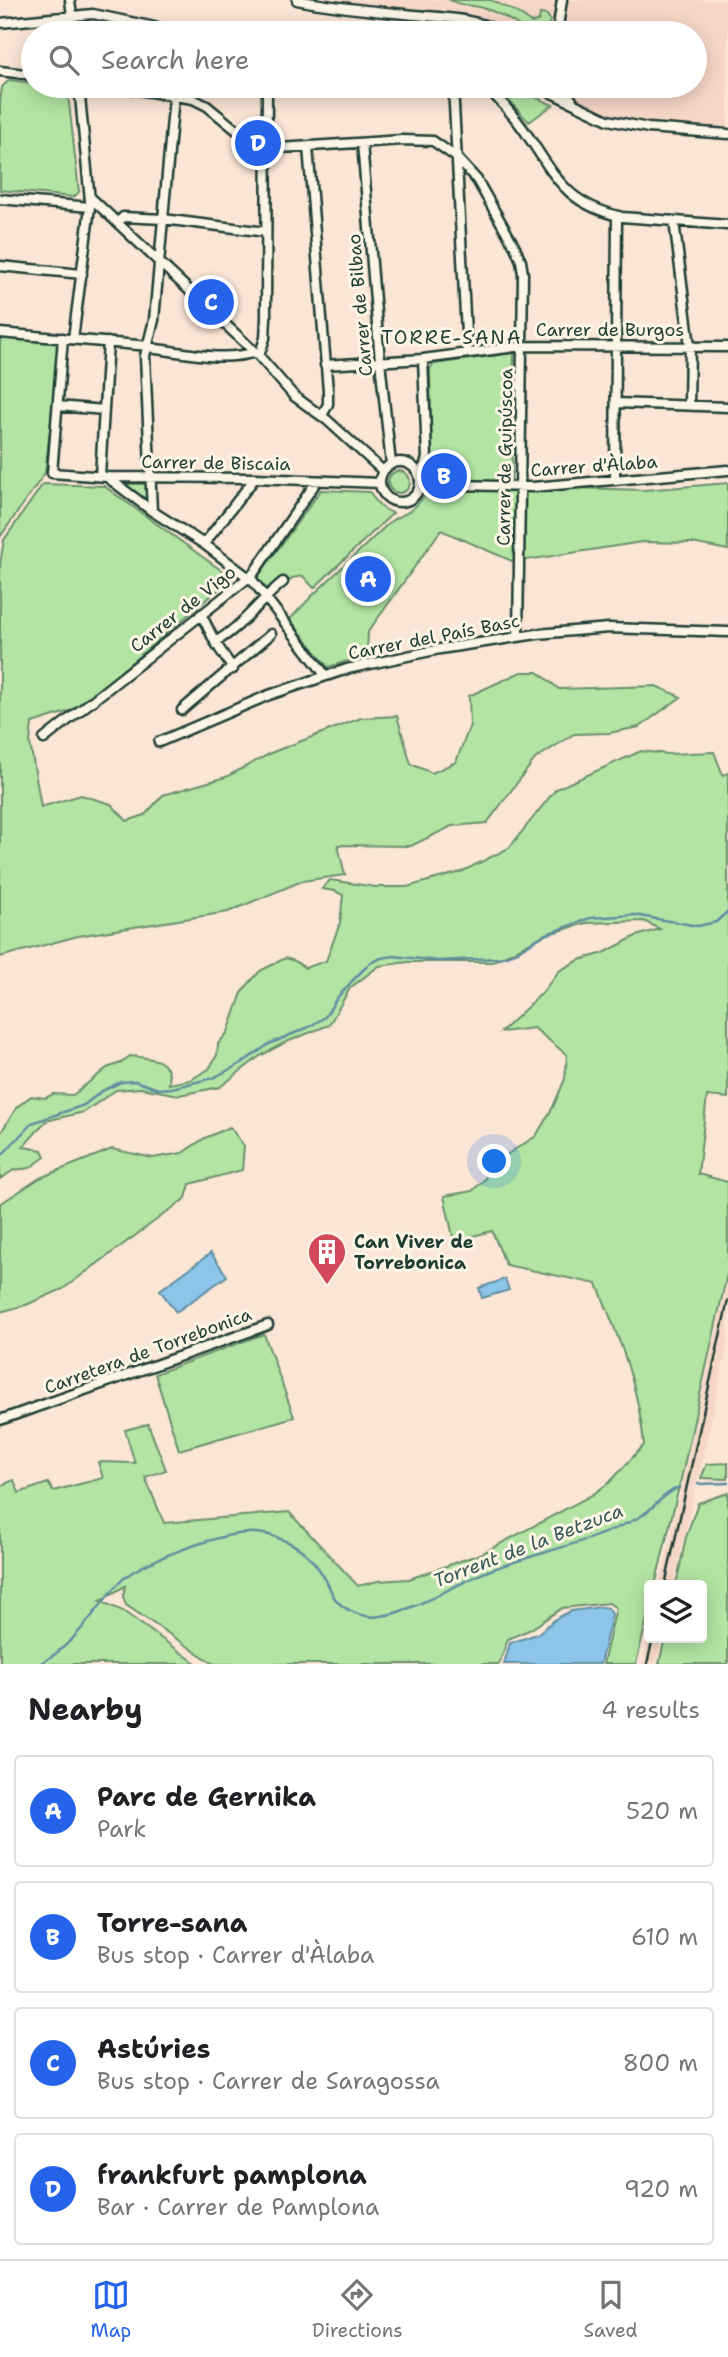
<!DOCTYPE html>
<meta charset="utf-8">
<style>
:root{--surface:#fff;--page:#f2f2f2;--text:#202124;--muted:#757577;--line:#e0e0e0;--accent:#2563eb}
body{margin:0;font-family:"Shantell Sans",sans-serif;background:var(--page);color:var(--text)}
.controls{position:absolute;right:21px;bottom:21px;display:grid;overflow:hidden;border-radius:7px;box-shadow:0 4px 18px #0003}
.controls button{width:63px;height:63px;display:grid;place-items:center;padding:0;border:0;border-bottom:2px solid var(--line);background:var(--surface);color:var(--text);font:35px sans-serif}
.you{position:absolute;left:495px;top:1162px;width:24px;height:24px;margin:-18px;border:5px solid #fff;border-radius:50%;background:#1a73e8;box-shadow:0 0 0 10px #1a73e833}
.badge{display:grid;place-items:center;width:46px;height:46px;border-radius:50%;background:var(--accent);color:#fff;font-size:23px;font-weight:700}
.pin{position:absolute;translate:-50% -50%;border:4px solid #fff;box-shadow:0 2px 7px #0006}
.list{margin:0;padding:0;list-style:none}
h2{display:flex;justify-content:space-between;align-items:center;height:91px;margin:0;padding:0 28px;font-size:30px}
h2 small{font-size:23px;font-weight:400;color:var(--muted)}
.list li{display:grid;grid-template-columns:46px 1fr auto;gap:21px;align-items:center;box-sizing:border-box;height:112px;margin:0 14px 14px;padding:0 14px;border:2px solid var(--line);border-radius:7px}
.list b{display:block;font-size:26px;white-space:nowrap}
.list p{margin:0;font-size:23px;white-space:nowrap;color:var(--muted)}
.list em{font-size:23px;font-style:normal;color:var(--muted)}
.icon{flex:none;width:38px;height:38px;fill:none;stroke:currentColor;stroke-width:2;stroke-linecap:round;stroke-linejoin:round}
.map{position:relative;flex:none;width:728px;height:1664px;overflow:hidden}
.search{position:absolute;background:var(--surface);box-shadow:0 4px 18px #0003;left:21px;right:21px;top:21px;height:77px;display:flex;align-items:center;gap:18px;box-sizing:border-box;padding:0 24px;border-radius:38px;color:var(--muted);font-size:26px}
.sheet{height:595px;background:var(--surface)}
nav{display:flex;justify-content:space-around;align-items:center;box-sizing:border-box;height:98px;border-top:2px solid var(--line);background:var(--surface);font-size:19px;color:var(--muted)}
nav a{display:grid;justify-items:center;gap:4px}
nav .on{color:var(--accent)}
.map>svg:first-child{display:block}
</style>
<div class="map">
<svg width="728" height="1664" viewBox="0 0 728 1664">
<rect width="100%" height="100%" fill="#fbe5d5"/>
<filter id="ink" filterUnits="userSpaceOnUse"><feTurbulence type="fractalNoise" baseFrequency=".0143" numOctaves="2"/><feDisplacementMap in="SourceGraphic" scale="14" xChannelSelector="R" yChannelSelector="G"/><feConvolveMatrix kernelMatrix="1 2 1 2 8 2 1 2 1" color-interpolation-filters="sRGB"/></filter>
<g filter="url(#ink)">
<path fill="#f6d7c7" d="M297,0H728V134L628,127L582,105L561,91L558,86H695V33H503L479,21Z
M728,1279V1342L703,1457L673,1585H660Z
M649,1635V1638H661L655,1664H643Z"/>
<path fill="#b3e4a3" stroke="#69906c" stroke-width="2" d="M450,0H491L516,12L532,23L539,20L540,14L547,15L550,20L547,33L543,32L528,33C515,22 500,13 483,8C472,5 459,6 450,0Z
M9,80L33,83V86H56L68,94L79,192L74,197L0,190V102L2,87Z
M495,86L513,87L553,105L529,122Z
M0,337L60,341L45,473L0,537Z
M514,353L512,473L510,486L644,490L728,483V550L692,543L642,542L514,562L441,530L368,632L367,655L328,667L290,619L312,596L391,521C398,516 405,515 411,510C420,503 427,493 434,484H439L432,475L430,369L434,364Z
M388 482a11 11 0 1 1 22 0a11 11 0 1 1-22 0Z
M43,484L104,486L232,578L76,709L32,723L30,743L41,807L81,795L111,804L127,821L145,815L163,795L226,777L273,752L361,718L397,716L411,764L432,773L456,762L470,725L469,696L521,672H538L559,689L656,686L681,697L639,727L609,733L574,734L535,759L487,823L452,826L411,846L338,845L345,875L302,881L228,912L78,936L0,957V564L4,540Z
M128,484H146L148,501L126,488Z
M321,490L370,492C376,503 381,509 393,513L314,588L303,576L292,578L285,584L279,578L267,590L263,589L257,578Z
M641,751L668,754L714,752L723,775L728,773V1098L707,1096L698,1174L728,1182V1270L681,1479L655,1585H649V1610L636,1664H603L616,1608L609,1603L562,1608L531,1629L508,1639L499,1664H214L126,1605L123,1597L125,1586L100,1601L123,1611L197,1664H0V1486L14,1480L19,1493L48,1483L53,1491L103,1478L98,1462L135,1463L125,1430L148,1424L166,1470L145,1477L164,1523L289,1512L358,1586L378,1581L409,1579L483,1553L592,1495L610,1482L644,1445C639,1386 619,1338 597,1284L506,1265L492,1231L454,1241L444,1196L472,1191L483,1181L495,1162L536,1136L553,1107L565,1079L567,1055L534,1028L501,1032L542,993L559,971L579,960L604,953L636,936L660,929L644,921L586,923L542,936L493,962H408L379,966L350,988L329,1025L284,1043L260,1056L220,1087L179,1095L141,1088L116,1090L84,1112L46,1121L23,1147L42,1150L45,1157L30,1168L14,1170L0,1179V1134L17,1107L31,1096L45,1098L53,1094L73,1095L107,1068L121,1063L130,1056C150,1058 173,1058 169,1084L190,1080L209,1069L217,1055L218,1044L228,1032L243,990L260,971L285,958L295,961L305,968L326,961L340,923L343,895L335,891L322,889L330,880L376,887H407L461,872L509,848L556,789Z
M230,1127L244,1146L242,1170L190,1184L186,1198L63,1289L26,1305L0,1312V1204L40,1178L112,1149L153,1158L182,1153L205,1138Z
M264,1334L294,1417L179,1450L155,1374Z
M728,1463V1479L701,1478L707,1464Z
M728,1493V1664H659L665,1638H702V1585H676L686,1537L698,1503Z"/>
<path fill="#8cc4ea" stroke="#608ea1" stroke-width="2" d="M211,1253L227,1276L176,1312L160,1290Z
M505,1279L509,1290L482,1298L479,1288Z
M601,1607L608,1608L612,1614L600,1664H504L510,1643L537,1634L557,1618L571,1611Z"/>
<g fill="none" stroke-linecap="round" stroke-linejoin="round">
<path stroke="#608ea1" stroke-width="2.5" d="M0,1157L32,1123L84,1105L102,1091L121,1082L135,1081L158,1089L172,1088L213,1078L242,1063L269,1044L309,1027L325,1017L337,998L353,980L370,963L381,958L394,956L438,961L499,958L513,954L544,935L590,918L634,915L698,926L716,922L728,911
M698,1484L728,1483
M39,1664C76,1645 93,1611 120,1582C138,1562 220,1534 247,1533C260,1532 272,1535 283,1540C300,1546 313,1559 322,1574C327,1581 330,1590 334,1597C343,1611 366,1619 381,1616C413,1612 457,1583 488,1571C538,1552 590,1543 638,1518C654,1509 663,1493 680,1487"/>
<defs>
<path id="street" d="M70,0L74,33
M297,0C336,8 375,11 415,15C446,18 475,18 503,33
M0,23L93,14L183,33
M557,33L562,0
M0,71L33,75
M79,86L90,201
M114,86L193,99L207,106L256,146L265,149L402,140L433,141L456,157L477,180L515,247L521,261L523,274L518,637
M453,86L467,353
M485,86C501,101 518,120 530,139C558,181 568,204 622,217L728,225
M563,86L573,102
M539,87L608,120L648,128L728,134
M362,143L380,361L391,464
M308,147L328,391V404L322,416
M90,197L259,356L294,396L327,420L383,471
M0,199L90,207L73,339
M674,221L690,346L689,405
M117,223L123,217L163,219L266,232
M0,266L82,274
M0,333L149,346L156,349C188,353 224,362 255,352
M63,338L52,473L107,477L255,478L380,483
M259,356L265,338L266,318L267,86
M325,365L423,359L523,346L728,347
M616,403L728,407
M58,406L104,410
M380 482a20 20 0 1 1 40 0a20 20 0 1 1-40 0Z
M418,473L424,467L427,458L423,359
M100,476L108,342
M107,477L152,511L204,544L253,581L326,676
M615,480L617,216
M420,484L533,487L728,470
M152,511L145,356L154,320L174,96
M204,544L255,478
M201,614L215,642L233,669
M215,642C242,627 259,601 283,582
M182,710L271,634
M44,739L253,574L317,481
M159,742L269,695L347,669L440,649L537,634L609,628L728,632
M0,1420L268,1325"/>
</defs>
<use href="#street" stroke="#1f3d34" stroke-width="13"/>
<use href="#street" stroke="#fcf5e5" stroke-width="8"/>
<path stroke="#1f3d34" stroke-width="2.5" d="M665,1585L728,1300
M647,1664L653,1638"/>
</g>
</g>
<defs>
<symbol id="building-pin" viewBox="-11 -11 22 30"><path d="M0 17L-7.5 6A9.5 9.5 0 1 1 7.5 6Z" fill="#d1495b" stroke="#fcf5e5"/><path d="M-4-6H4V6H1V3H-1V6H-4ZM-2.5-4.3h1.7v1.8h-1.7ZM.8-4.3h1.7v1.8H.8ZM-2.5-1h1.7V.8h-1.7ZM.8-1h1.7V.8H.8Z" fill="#fff"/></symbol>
</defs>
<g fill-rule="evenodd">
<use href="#building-pin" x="305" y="1230" width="44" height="60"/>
</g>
<g text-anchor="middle" stroke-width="6" stroke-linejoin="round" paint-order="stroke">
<g font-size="18" fill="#1f3d34" stroke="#fcf5e5">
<text transform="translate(360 305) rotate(-95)" y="6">Carrer de Bilbao</text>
<text x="610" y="336">Carrer de Burgos</text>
<text transform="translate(505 457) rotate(-89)" y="6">Carrer de Guipúscoa</text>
<text transform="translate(216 463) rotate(1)" y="6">Carrer de Biscaia</text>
<text transform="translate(594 466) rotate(-4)" y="6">Carrer d'Àlaba</text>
<text transform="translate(183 609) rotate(-38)" y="6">Carrer de Vigo</text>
<text transform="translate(434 637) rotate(-11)" y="6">Carrer del País Basc</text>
<text transform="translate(148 1351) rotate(-20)" y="6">Carretera de Torrebonica</text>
</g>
<g font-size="18" font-weight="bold" fill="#1f3d34" stroke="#fcf5e5" text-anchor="start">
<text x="354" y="1248">Can Viver de<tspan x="354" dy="21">Torrebonica</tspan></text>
</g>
<g font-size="19" letter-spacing="2" fill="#1f3d34" stroke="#fcf5e5">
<text x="452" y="344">TORRE-SANA</text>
</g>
<g font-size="19" font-style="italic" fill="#355858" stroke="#fcf5e5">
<text transform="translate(528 1545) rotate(-21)" y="7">Torrent de la Betzuca</text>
</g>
</g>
</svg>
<div class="controls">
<button><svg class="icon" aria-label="layers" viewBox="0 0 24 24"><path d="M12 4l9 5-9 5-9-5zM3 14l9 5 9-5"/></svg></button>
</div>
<div class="you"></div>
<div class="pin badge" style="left:368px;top:579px">A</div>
<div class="pin badge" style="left:444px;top:476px">B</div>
<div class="pin badge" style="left:211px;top:302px">C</div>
<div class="pin badge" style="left:258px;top:143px">D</div>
<div class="search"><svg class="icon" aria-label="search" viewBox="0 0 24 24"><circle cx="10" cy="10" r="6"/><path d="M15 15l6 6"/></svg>Search here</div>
</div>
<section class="sheet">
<h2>Nearby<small>4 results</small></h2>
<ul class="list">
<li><span class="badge">A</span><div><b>Parc de Gernika</b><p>Park</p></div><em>520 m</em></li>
<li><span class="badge">B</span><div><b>Torre-sana</b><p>Bus stop · Carrer d'Àlaba</p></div><em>610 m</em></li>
<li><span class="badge">C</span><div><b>Astúries</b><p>Bus stop · Carrer de Saragossa</p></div><em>800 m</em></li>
<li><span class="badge">D</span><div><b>frankfurt pamplona</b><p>Bar · Carrer de Pamplona</p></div><em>920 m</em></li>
</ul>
</section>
<nav>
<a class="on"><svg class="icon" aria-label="map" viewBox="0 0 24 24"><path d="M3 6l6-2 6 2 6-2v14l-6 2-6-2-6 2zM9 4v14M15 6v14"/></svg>Map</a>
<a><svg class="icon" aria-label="directions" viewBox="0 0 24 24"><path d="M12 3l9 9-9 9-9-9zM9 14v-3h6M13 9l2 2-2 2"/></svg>Directions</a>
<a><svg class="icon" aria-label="saved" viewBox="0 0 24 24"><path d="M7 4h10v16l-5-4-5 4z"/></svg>Saved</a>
</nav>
